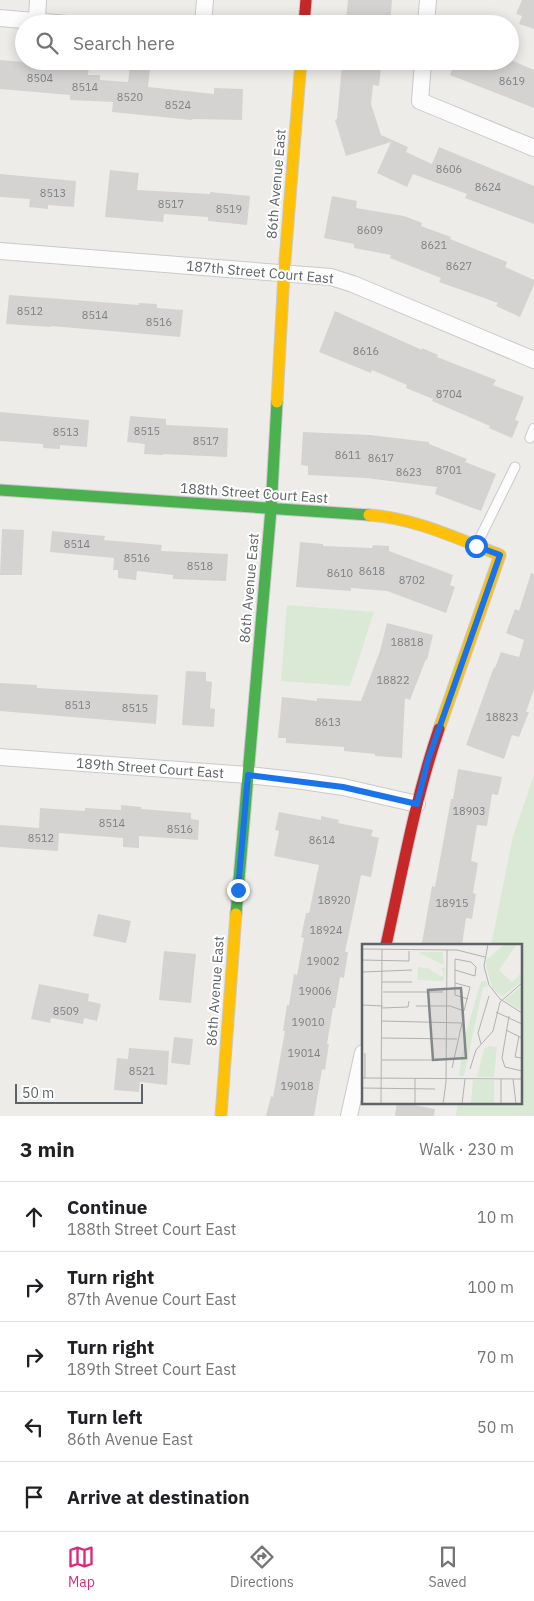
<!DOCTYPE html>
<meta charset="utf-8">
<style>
:root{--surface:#fff;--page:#f6f6f6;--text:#202124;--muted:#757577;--line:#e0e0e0;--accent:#db2777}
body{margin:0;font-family:"IBM Plex Sans",sans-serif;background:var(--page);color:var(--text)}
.scale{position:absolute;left:15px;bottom:12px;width:128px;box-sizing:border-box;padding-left:5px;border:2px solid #5e6367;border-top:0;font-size:14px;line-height:18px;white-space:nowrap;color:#5e6367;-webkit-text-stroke:4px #fff;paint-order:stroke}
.stop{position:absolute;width:15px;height:15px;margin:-11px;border:4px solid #1a73e8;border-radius:50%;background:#fff}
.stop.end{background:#1a73e8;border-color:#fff;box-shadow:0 1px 5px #0008}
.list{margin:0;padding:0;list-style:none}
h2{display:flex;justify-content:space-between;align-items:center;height:65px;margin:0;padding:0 20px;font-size:21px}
h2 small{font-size:16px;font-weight:400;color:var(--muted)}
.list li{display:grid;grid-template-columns:32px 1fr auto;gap:15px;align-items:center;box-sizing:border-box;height:70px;padding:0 20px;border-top:1px solid var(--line)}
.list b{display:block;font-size:19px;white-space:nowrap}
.list p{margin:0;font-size:16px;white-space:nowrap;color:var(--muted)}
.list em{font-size:16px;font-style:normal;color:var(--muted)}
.icon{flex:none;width:28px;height:28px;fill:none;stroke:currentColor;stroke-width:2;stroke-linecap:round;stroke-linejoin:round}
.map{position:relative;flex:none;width:534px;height:1116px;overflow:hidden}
.search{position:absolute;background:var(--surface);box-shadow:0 2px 12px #0003;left:15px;right:15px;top:15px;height:55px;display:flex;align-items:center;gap:12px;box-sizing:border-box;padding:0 18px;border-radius:28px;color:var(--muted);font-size:19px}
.sheet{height:415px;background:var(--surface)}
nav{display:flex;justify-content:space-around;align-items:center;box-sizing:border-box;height:70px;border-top:1px solid var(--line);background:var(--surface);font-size:14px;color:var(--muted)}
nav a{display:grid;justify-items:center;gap:2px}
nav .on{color:var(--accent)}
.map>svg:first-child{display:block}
</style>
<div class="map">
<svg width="534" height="1116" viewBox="0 0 534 1116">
<rect width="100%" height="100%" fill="#eeece9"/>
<path fill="#d9e9d5" d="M287,605L374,612L350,686L281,681Z
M534,775V1116H456L458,1102H520V945H491L513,836Z"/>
<path fill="#d5d3d2" d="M348,0H392L390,23L346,19Z
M522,0H534V29L519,24L522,16L516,14Z
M0,60L71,66L72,63L89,64L88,75H100V80L128,82L130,67L150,69L148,87L214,94V88L243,89L242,120L192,119V120L112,112L113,102L70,100V95L0,89Z
M455,61H513L534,70V108L450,75Z
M342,65L381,68L379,86L373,85L371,104L381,135L408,147L406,152L432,164L439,147L534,186V224L465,198L467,194L413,174L407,187L377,173L391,142L346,156L335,120L337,119Z
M110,170L139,173L137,190L210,194V192L250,196L247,225L208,221V217L164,214L163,222L105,217Z
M0,174L76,181L74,207L48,205V209L29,207L30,199L0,197Z
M332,196L357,201L356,208L404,216L422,223L421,226L451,237L450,239L507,262L505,267L534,280V285L520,317L496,306L498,303L439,282L441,278L390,258L391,255L354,248V244L324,238Z
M9,295L139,305V303L157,304V308L183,310L180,337L51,326V327L6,324Z
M335,311L422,350V348L438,355L437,357L496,380L493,385L524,397L515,420L519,421L512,438L489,428L490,426L432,401L433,399L406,388L407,385L372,370L371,373L319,352Z
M0,412L89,420L87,447L60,445V449L43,448V444L0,441Z
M130,416L166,419V425L228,428L227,457L163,454V455L144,454L145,444L127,442Z
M303,432L370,435L429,442V444L467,459L465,462L496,474L481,511L435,494L437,487L366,478L308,475V466L301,465Z
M2,529L24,530L22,575H0Z
M52,531L105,536L104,540L162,545L161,551L228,554L226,581L173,579V575L137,571L136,580L118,578V570H113L114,558L50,552Z
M300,542L323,544V546L372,548L373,545L389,546V551L453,575L450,585L455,587L446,613L387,591L351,588V591L296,587Z
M531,573L534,574V689L526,712H529L519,737L512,735L504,759L466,745L494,667L495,668L501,652L519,657L524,640L506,633L515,609L519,611Z
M387,623L433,635L427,660L426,659L410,700L405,698L402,758L375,756V754L344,751V747L286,743V738H278L282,697L317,701V698L361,701L380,651Z
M186,671L206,672V681L212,682L210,708L215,709L214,727L182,725Z
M0,683L37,685V688L158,695L156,724L0,711Z
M458,769L502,777L498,795L492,794L487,826L477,825L471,861L478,863L473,893L476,894L472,919L466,918L462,945H436L422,943L432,886L435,887L451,799H453Z
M121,805L141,807V809L191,813V819L199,820L198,840L139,836V848L123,847V838L59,833L58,851L0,847V825L39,828L40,808L85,811V808L121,810Z
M279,812L321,820V816L339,820L338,823L373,830L371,836L379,838L371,877L361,875L345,952H348L344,978L340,977L335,1008H333L327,1044H329L325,1070L322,1069L314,1116H266L271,1096L273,1097L285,1031H283L287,1005H289L294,974L297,975L304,938L301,937L306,913H309L319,865L274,856L279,831L275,830Z
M98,914L131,921L126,943L93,936Z
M164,951L196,954L191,1003L159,1000Z
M39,984L89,994L88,1001L101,1004L97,1021L84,1018L83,1024L51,1018L50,1023L31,1019Z
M174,1037L193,1039L190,1065L171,1063Z
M129,1048L169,1051L167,1085L140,1082L139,1092L114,1090L117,1058L128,1059Z
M397,1102L435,1109L434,1116H395Z"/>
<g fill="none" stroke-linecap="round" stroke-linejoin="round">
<defs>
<path id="lane" d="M530,438L534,428
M476,546L515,467"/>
<path id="street" d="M0,18L67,24
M37,21L38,0
M203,24L205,0
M426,24L428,0
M423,61L420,101L534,148
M0,251L331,277L353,284L534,360
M0,757L248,775L303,781L343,787L417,804
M349,1116L363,1053"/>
<path id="fast" d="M0,490L369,515
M236,914L271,509L277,402"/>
<path id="slow" d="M277,402L284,273L301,61
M369,515C415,518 458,539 500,555L439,729
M221,1116L236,914"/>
<path id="jam" d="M304,24L306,0
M386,945C402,873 415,799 439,729"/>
</defs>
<use href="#lane" stroke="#cacaca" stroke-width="11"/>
<use href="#street" stroke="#cacaca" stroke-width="18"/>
<use href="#fast" stroke="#c8c9c8" stroke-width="13"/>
<use href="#slow" stroke="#c8c9c8" stroke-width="13"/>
<use href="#jam" stroke="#c8c9c8" stroke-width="13"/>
<use href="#lane" stroke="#fcfcfc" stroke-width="9"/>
<use href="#street" stroke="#fcfcfc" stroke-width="16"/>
<use href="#fast" stroke="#4caf50" stroke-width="11"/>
<use href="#slow" stroke="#ffc107" stroke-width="11"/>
<use href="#jam" stroke="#c62828" stroke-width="11"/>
</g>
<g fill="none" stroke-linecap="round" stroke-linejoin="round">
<path stroke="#1a73e8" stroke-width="6" d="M238,890L248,775L343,787L417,804L428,760L500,555L476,546"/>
</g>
<g text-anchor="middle" stroke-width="4" stroke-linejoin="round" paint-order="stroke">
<g font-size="11" fill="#7d8083">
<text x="40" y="82">8504</text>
<text x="512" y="85">8619</text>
<text x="85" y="91">8514</text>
<text x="130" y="101">8520</text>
<text x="178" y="109">8524</text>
<text x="449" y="173">8606</text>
<text x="488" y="191">8624</text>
<text x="53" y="197">8513</text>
<text x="171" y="208">8517</text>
<text x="229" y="213">8519</text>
<text x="370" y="234">8609</text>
<text x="434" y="249">8621</text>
<text x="459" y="270">8627</text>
<text x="30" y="315">8512</text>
<text x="95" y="319">8514</text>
<text x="159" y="326">8516</text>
<text x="366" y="355">8616</text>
<text x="449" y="398">8704</text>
<text x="147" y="435">8515</text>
<text x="66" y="436">8513</text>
<text x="206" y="445">8517</text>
<text x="348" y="459">8611</text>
<text x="381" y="462">8617</text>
<text x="449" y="474">8701</text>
<text x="409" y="476">8623</text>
<text x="77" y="548">8514</text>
<text x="137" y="562">8516</text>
<text x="200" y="570">8518</text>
<text x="372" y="575">8618</text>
<text x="340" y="577">8610</text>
<text x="412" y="584">8702</text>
<text x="407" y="646">18818</text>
<text x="393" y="684">18822</text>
<text x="78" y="709">8513</text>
<text x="135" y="712">8515</text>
<text x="502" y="721">18823</text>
<text x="328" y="726">8613</text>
<text x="469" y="815">18903</text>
<text x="112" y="827">8514</text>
<text x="180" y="833">8516</text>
<text x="41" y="842">8512</text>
<text x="322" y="844">8614</text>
<text x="334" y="904">18920</text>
<text x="452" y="907">18915</text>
<text x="326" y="934">18924</text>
<text x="323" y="965">19002</text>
<text x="315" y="995">19006</text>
<text x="66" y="1015">8509</text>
<text x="308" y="1026">19010</text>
<text x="304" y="1057">19014</text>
<text x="142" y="1075">8521</text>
<text x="297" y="1090">19018</text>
</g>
<g font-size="14" fill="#5e6367" stroke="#fff">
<text transform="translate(276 184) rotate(-85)" y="5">86th Avenue East</text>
<text transform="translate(260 272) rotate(5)" y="5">187th Street Court East</text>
<text transform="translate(254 493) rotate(4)" y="5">188th Street Court East</text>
<text transform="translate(249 588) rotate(-85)" y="5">86th Avenue East</text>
<text transform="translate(150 768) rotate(4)" y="5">189th Street Court East</text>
<text transform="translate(215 991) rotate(-86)" y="5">86th Avenue East</text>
</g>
</g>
<g transform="translate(362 944)">
<rect width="160" height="160" fill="#eeece9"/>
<path d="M143,0H155L137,26L150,38L158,30L160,37L140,53L130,44L124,21V16ZM81,8L82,21L57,9L58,8ZM82,23L83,24L82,37L56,36V23L65,24L80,33L82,30L79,24ZM119,37H124L126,42L121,43L102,132H97L102,96ZM160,42V67L142,56ZM127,102L135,103L132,133H115L122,105ZM111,136H132V160H109Z" fill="#d9e9d5"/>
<path fill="none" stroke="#b0b1b1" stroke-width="1" d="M126,0L122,22L127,41L138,55L160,69M0,5L95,6L123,13M0,16L47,17V7M93,26L113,32L114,23L109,18L93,15V51L106,55M0,28L50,26M20,38H50M21,48H81M0,61L21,62M54,62H88L102,67L108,43L93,39M20,64L46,63L47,57M134,68L160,80M20,77L100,79L90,124M144,86L160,94M157,92L153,113L160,114M20,94L95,95M119,100L116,89L127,52M20,116H76M143,123L140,114L147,72M143,123L160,127M108,125L114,106L131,87L138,58L160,39M0,134L160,135M3,134V109M151,135L154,160M0,144L73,145M19,160L20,5M53,160V135M81,160L84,138L85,6M100,160L103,135M139,160V135"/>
<path fill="#848789" fill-opacity="0.15" stroke="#848789" stroke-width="2.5" d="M99,44L104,114L71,116L66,46Z"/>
<rect width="160" height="160" fill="none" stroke="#5e6367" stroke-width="2.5"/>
</g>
</svg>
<div class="scale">50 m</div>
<div class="stop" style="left:476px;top:546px"></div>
<div class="stop end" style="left:238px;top:890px"></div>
<div class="search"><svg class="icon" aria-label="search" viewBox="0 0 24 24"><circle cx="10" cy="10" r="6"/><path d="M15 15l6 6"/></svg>Search here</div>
</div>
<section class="sheet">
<h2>3 min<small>Walk · 230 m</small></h2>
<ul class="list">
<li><svg class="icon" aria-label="ahead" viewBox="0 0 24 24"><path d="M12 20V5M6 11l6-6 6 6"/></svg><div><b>Continue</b><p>188th Street Court East</p></div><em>10 m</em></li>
<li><svg class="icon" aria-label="right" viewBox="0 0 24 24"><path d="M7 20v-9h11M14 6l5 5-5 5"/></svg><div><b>Turn right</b><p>87th Avenue Court East</p></div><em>100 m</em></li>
<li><svg class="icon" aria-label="right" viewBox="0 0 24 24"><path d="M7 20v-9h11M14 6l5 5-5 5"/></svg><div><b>Turn right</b><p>189th Street Court East</p></div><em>70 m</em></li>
<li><svg class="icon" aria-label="left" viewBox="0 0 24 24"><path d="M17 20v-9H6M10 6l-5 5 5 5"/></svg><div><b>Turn left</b><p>86th Avenue East</p></div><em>50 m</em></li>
<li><svg class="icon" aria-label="arrive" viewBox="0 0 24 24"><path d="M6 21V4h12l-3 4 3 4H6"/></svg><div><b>Arrive at destination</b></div></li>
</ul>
</section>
<nav>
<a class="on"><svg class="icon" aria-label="map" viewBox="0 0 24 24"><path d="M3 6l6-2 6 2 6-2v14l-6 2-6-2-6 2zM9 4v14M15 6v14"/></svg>Map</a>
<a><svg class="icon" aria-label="directions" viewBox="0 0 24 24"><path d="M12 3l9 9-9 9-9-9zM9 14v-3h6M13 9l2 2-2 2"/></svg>Directions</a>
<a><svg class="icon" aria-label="saved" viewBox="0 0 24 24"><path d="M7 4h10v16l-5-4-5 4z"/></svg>Saved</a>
</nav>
